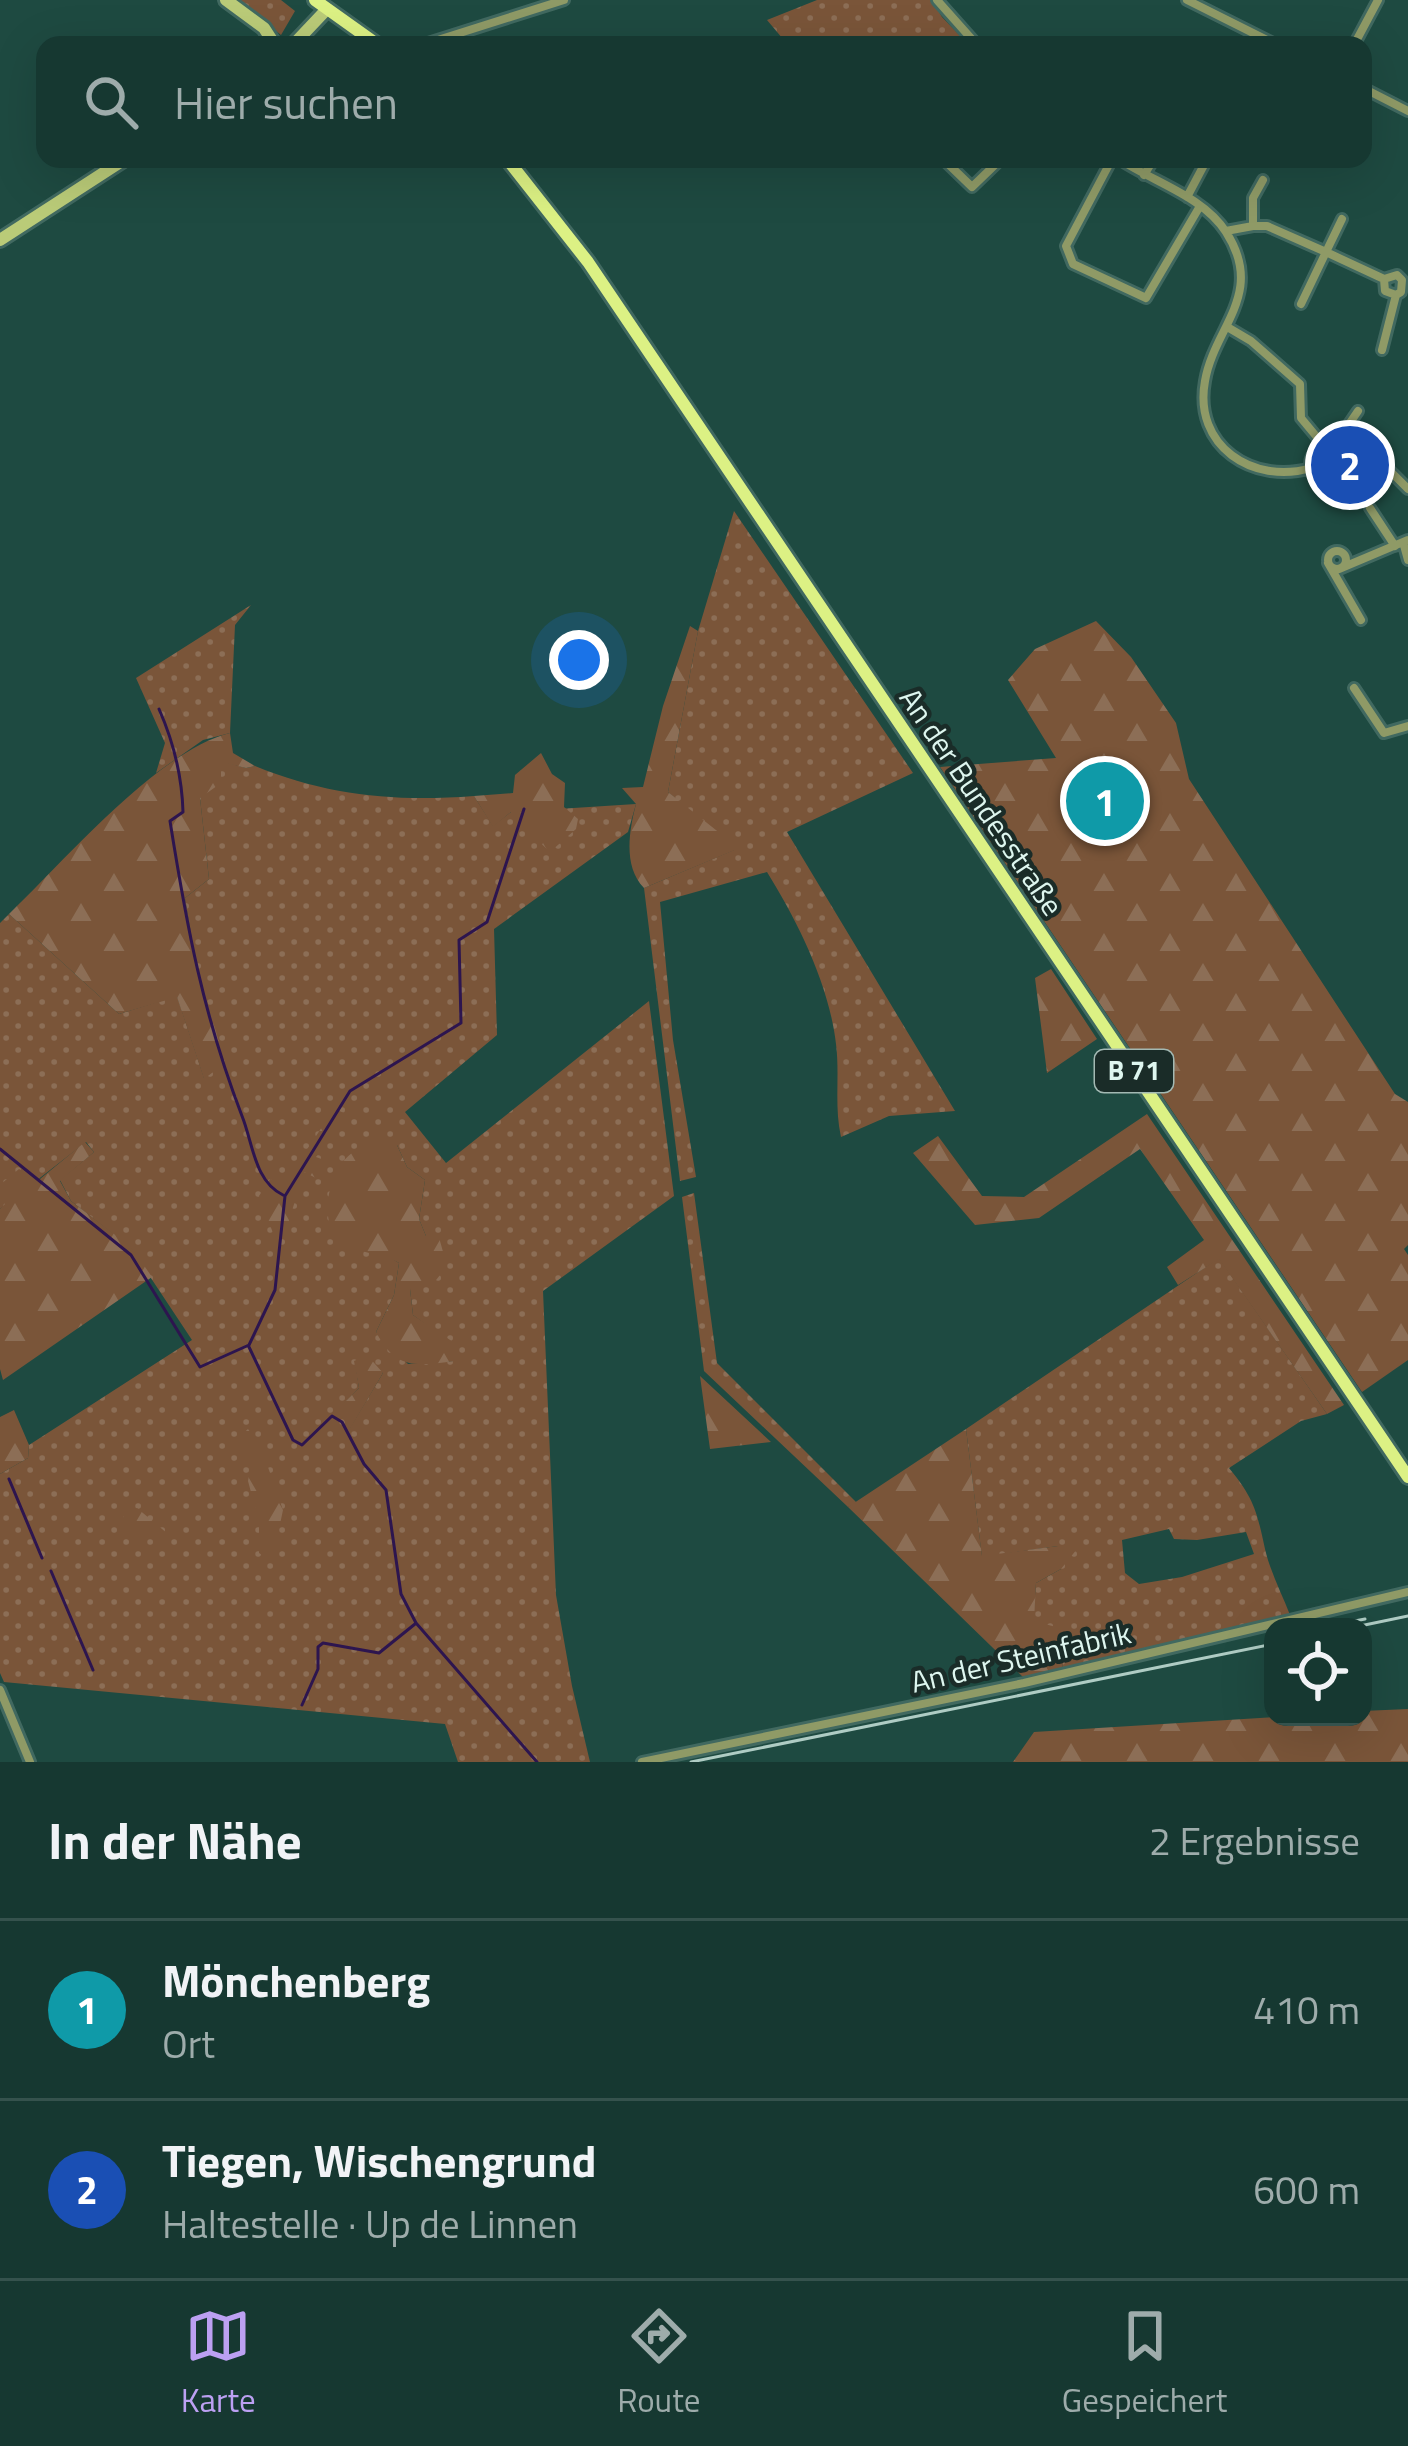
<!DOCTYPE html>
<html lang="de">
<meta charset="utf-8">
<style>
:root{--surface:#163831;--page:#23433d;--text:#f1f3f6;--muted:#9eacab;--line:#35524d;--accent:#bca0f2}
body{margin:0;font-family:"Titillium Web",sans-serif;background:var(--page);color:var(--text)}
.controls{position:absolute;right:36px;bottom:36px;display:grid;overflow:hidden;border-radius:24px;box-shadow:0 12px 48px #0002}
.controls button{width:108px;height:108px;display:grid;place-items:center;padding:0;border:0;border-bottom:3px solid var(--line);background:var(--surface);color:var(--text);font:60px sans-serif}
.you{position:absolute;left:579px;top:660px;width:42px;height:42px;margin:-30px;border:9px solid #fff;border-radius:50%;background:#1a73e8;box-shadow:0 0 0 18px #1a73e833}
.badge{display:grid;place-items:center;width:78px;height:78px;border-radius:50%;background:var(--accent);color:#fff;font-size:39px;font-weight:700}
.pin{position:absolute;translate:-50% -50%;border:6px solid #fff;box-shadow:0 3px 12px #0006}
.list{margin:0;padding:0;list-style:none}
h2{display:flex;justify-content:space-between;align-items:center;height:156px;margin:0;padding:0 48px;font-size:51px}
h2 small{font-size:39px;font-weight:400;color:var(--muted)}
.list li{display:grid;grid-template-columns:78px 1fr auto;gap:36px;align-items:center;box-sizing:border-box;height:180px;padding:0 48px;border-top:3px solid var(--line)}
.list b{display:block;font-size:45px;white-space:nowrap}
.list p{margin:0;font-size:39px;white-space:nowrap;color:var(--muted)}
.list em{font-size:39px;font-style:normal;color:var(--muted)}
.icon{flex:none;width:66px;height:66px;fill:none;stroke:currentColor;stroke-width:2;stroke-linecap:round;stroke-linejoin:round}
.map{position:relative;flex:none;width:1408px;height:1762px;overflow:hidden}
.search{position:absolute;background:var(--surface);box-shadow:0 12px 48px #0002;left:36px;right:36px;top:36px;height:132px;display:flex;align-items:center;gap:30px;box-sizing:border-box;padding:0 42px;border-radius:24px;color:var(--muted);font-size:45px}
.sheet{height:516px;background:var(--surface)}
nav{display:flex;justify-content:space-around;align-items:center;box-sizing:border-box;height:168px;border-top:3px solid var(--line);background:var(--surface);font-size:33px;color:var(--muted)}
nav a{display:grid;justify-items:center;gap:6px}
nav .on{color:var(--accent)}
.map>svg:first-child{display:block}
</style>
<div class="map">
<svg width="1408" height="1762" viewBox="0 0 1408 1762">
<defs>
<pattern id="grass-dots" width="8" height="8" patternUnits="userSpaceOnUse" patternTransform="scale(3)"><rect width="8" height="8" fill="#7a5539"/><path d="M2 2h.1M6 6h.1" fill="none" stroke="#8c6e56" stroke-width="1.8" stroke-linecap="round"/></pattern>
<pattern id="forest-firs" width="22" height="20" patternUnits="userSpaceOnUse" patternTransform="scale(3)"><rect width="22" height="20" fill="#7a5539"/><path d="M5 1l3.5 6h-7zM16 11l3.5 6h-7z" fill="#8c6e56"/></pattern>
</defs>
<rect width="100%" height="100%" fill="#1e4a41"/>
<path fill="url(#grass-dots)" fill-rule="evenodd" d="M239,0H281L295,11L281,35Z
M817,0H932L942,17L969,45H788L767,20Z
M734,511L913,773L787,832L955,1111L889,1116L841,1137C834,1106 840,1075 836,1044C829,984 798,922 767,872L660,902L673,1040L696,1177L680,1181L644,888L734,850L668,792L698,631Z
M251,605L235,625L230,733L203,740L156,773L165,743L136,678Z
M221,761L246,768L255,766C328,796 396,802 474,796L493,826L511,812L636,804L628,832L494,929L497,1035L405,1112L446,1163L649,1001L674,1196L543,1291L556,1595L572,1686L590,1762H458L445,1724L4,1682L0,1673V1474L28,1458L29,1445L192,1340L131,1248L71,1201L60,1180L94,1152L86,1142L0,1209V923L9,914L119,1014L177,996L204,1078L196,963L185,898L209,879L200,798ZM397,1145L407,1167L425,1180L419,1219L426,1236L410,1289L413,1315L432,1329L454,1361L408,1364L376,1332L394,1295L399,1263L389,1257ZM355,1361L383,1373L350,1428L338,1410L359,1388Z
M694,1193L717,1363L857,1503L848,1507L704,1371L682,1197Z
M1219,1258L1327,1414L1301,1421L1229,1468C1254,1498 1257,1512 1265,1549C1270,1571 1282,1594 1290,1615L1062,1669L1066,1645L1033,1621L1036,1583L1061,1569L1058,1546L982,1557L966,1429ZM1169,1529L1174,1539L1197,1540L1246,1532L1254,1554L1182,1577L1139,1584L1125,1573L1122,1540Z"/>
<path fill="url(#forest-firs)" d="M1096,621L1131,657L1176,723L1189,779L1395,1094L1408,1102V1245L1404,1249L1408,1255V1360L1362,1392L940,767L1056,758L1008,680L1035,649Z
M690,626L698,631L668,792L731,842L735,850L644,888C623,867 629,831 636,804L622,788L643,787L663,706Z
M230,733L233,753L255,766L246,768L221,762V783L200,798L209,879L185,898L196,963L225,1063L204,1079L177,997L119,1014L9,914C63,862 159,750 230,733Z
M541,753L552,774L565,783L564,807L578,819L576,829L550,852L525,828L535,813L511,812L493,827L474,796L513,793L515,775Z
M1051,969L1097,1039L1047,1073L1035,978Z
M334,1109L347,1114L316,1157L327,1161L316,1178L304,1172L286,1230L273,1233L259,1196L270,1179L286,1181Z
M1147,1114L1344,1405L1327,1414L1219,1259L1178,1285L1167,1267L1204,1240L1140,1149L1039,1218L975,1225L913,1153L938,1136L982,1196L1024,1197Z
M373,1139L397,1145L407,1167L425,1180L419,1219L426,1236L438,1234L447,1266L433,1284L410,1289L413,1315L459,1346L455,1361C415,1366 396,1370 376,1332L394,1295L399,1263C380,1252 352,1254 336,1237C321,1218 328,1181 342,1163C349,1153 363,1146 373,1139Z
M85,1142L94,1152L60,1181L71,1201L131,1247L152,1277L3,1380L0,1369V1209L5,1204L1,1184L19,1169L40,1179Z
M367,1355L383,1373L350,1429L337,1410L359,1388L354,1361Z
M700,1376L771,1442L710,1449Z
M14,1410L29,1445L28,1458L0,1474V1417Z
M248,1429L262,1450L283,1510L272,1562L259,1553V1522L248,1481L252,1460L236,1440Z
M966,1429L982,1556L1058,1546L1077,1549L1061,1569L1036,1583L1034,1621L1056,1627L1066,1645L1062,1669L1024,1678L848,1507Z
M137,1508L168,1534L132,1542L119,1527L125,1513Z
M1408,1709V1762H1013L1034,1732L1276,1717H1363V1711Z"/>
<g fill="none" stroke-linecap="round" stroke-linejoin="round">
<path stroke="#2d154f" stroke-width="3" d="M159,709C174,743 182,775 183,812L170,821C187,928 203,1014 242,1116C253,1143 254,1181 283,1195
M0,1149L131,1255L200,1367L249,1345L275,1290L285,1196L350,1091L461,1023L459,940L487,922L524,809
M249,1347L293,1440L302,1445L332,1416L342,1422L364,1464L386,1490L401,1594L416,1623L537,1762
M9,1479L42,1558
M51,1571L93,1670
M302,1705L318,1669V1647L323,1643L379,1653L415,1624"/>
<defs>
<path id="minor" d="M937,0L977,45
M1187,0L1277,45
M422,45L564,0
M1354,45L1378,0
M1363,88L1408,111
M943,159L972,187L1001,159
M1112,159L1066,246L1073,264L1146,298L1200,206
M1119,159C1153,182 1203,196 1226,232C1266,294 1214,327 1205,381C1193,446 1253,485 1311,468
M1144,175L1154,159
M1187,197L1204,165
M1342,219L1326,252L1384,279L1397,275L1402,280L1401,292L1396,295L1385,291L1384,279
M1253,226H1267L1326,252L1301,304
M1226,231L1253,226V198L1263,180
M1229,328L1251,341L1300,384L1301,418L1326,448
M1382,350L1396,295
M1310 464a16 16 0 1 1 32 0a16 16 0 1 1-32 0Z
M1332,449L1358,411
M1341,457L1377,458L1408,489
M1370,508L1395,546
M1403,542L1408,560
M1328 560a9 9 0 1 1 18 0a9 9 0 1 1-18 0Z
M1328,563L1361,620
M1339,569L1408,540
M1354,688L1384,733L1408,726
M0,1690L30,1762
M642,1762L1024,1683L1408,1592"/>
<path id="secondary" d="M226,0L264,28L275,45
M293,45L327,9
M0,240L125,159"/>
<path id="primary" d="M315,0L378,45
M507,159L588,262L1408,1477"/>
</defs>
<use href="#minor" stroke="#416960" stroke-width="14"/>
<use href="#secondary" stroke="#416960" stroke-width="18"/>
<use href="#primary" stroke="#416960" stroke-width="18"/>
<use href="#minor" stroke="#8f9a66" stroke-width="8"/>
<use href="#secondary" stroke="#bacb78" stroke-width="12"/>
<use href="#primary" stroke="#dcf184" stroke-width="12"/>
<path stroke="#afccc4" stroke-width="3" d="M1324,1627L1365,1619
M1355,1627L1408,1616
M691,1762L1273,1644"/>
</g>
<g text-anchor="middle" stroke-width="9" stroke-linejoin="round" paint-order="stroke">
<rect fill="#1a2c28" stroke="#a3b9b3" stroke-width="3" x="1095" y="1050" width="78" height="42" rx="9"/>
<g font-size="27" font-weight="bold" fill="#def6ef">
<text x="1134" y="1080">B 71</text>
</g>
<g font-size="30" fill="#def6ef" stroke="#1a2c28">
<text transform="translate(981 802) rotate(56)" y="10">An der Bundesstraße</text>
<text transform="translate(1021 1658) rotate(-13)" y="10">An der Steinfabrik</text>
</g>
</g>
</svg>
<div class="controls">
<button><svg class="icon" aria-label="locate" viewBox="0 0 24 24"><circle cx="12" cy="12" r="6"/><path d="M12 2v4M12 18v4M2 12h4M18 12h4"/></svg></button>
</div>
<div class="you"></div>
<div class="pin badge" style="left:1105px;top:801px;background:#0f9aa8">1</div>
<div class="pin badge" style="left:1350px;top:465px;background:#1a4fb4">2</div>
<div class="search"><svg class="icon" aria-label="search" viewBox="0 0 24 24"><circle cx="10" cy="10" r="6"/><path d="M15 15l6 6"/></svg>Hier suchen</div>
</div>
<section class="sheet">
<h2>In der Nähe<small>2 Ergebnisse</small></h2>
<ul class="list">
<li><span class="badge" style="background:#0f9aa8">1</span><div><b>Mönchenberg</b><p>Ort</p></div><em>410 m</em></li>
<li><span class="badge" style="background:#1a4fb4">2</span><div><b>Tiegen, Wischengrund</b><p>Haltestelle · Up de Linnen</p></div><em>600 m</em></li>
</ul>
</section>
<nav>
<a class="on"><svg class="icon" aria-label="map" viewBox="0 0 24 24"><path d="M3 6l6-2 6 2 6-2v14l-6 2-6-2-6 2zM9 4v14M15 6v14"/></svg>Karte</a>
<a><svg class="icon" aria-label="directions" viewBox="0 0 24 24"><path d="M12 3l9 9-9 9-9-9zM9 14v-3h6M13 9l2 2-2 2"/></svg>Route</a>
<a><svg class="icon" aria-label="saved" viewBox="0 0 24 24"><path d="M7 4h10v16l-5-4-5 4z"/></svg>Gespeichert</a>
</nav>
